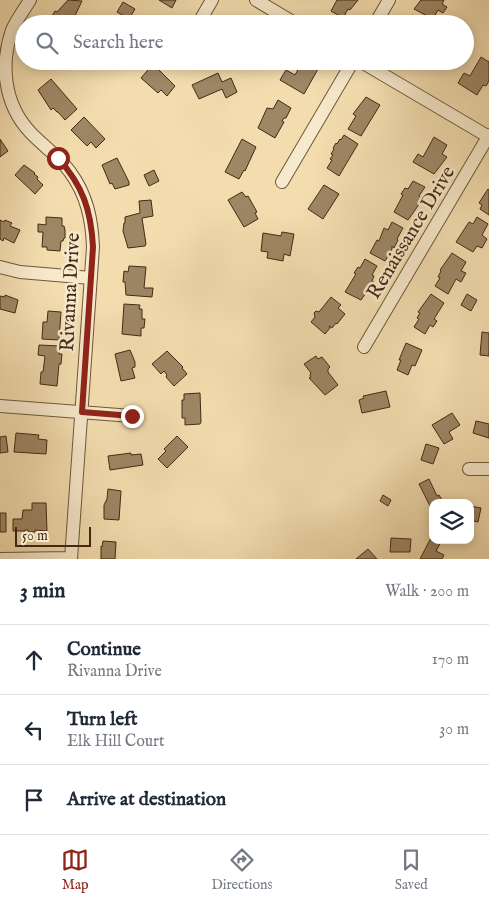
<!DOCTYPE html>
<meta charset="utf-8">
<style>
:root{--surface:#fff;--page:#f2f2f3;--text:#1f2937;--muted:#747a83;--line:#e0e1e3;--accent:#8f2418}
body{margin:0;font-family:"IM FELL English",serif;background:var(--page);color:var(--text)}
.controls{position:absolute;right:15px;bottom:15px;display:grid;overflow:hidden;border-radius:10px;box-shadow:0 2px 12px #0003}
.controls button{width:45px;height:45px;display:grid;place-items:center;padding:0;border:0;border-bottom:1px solid var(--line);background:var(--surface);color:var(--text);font:25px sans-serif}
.scale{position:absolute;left:15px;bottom:12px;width:76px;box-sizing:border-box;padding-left:5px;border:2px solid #422a15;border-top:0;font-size:14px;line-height:18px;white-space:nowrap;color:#422a15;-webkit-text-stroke:4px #f7e9cb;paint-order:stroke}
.stop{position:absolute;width:15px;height:15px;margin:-11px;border:4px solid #8f2418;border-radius:50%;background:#fff}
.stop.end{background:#8f2418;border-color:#fff;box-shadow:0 1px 5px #0008}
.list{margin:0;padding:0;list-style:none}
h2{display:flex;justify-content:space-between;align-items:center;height:65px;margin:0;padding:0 20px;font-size:21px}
h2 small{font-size:16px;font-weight:400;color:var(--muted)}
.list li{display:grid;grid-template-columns:32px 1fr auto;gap:15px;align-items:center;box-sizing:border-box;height:70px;padding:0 20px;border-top:1px solid var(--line)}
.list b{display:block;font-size:19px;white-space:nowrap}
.list p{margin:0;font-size:16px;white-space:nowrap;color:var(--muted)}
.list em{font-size:16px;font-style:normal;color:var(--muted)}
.icon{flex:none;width:28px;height:28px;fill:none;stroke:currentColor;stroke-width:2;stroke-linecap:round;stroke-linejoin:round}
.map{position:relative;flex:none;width:489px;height:559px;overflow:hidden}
.search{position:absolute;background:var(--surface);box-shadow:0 2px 12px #0003;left:15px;right:15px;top:15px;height:55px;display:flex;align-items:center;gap:12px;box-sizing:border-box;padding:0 18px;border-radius:28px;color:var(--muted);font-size:19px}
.sheet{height:275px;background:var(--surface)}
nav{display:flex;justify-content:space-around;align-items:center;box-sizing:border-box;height:70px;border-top:1px solid var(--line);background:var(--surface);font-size:14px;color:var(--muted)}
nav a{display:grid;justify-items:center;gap:2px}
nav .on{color:var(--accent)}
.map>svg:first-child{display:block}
</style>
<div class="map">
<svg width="489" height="559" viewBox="0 0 489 559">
<rect width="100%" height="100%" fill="#f3ddaf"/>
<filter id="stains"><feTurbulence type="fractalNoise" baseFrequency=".004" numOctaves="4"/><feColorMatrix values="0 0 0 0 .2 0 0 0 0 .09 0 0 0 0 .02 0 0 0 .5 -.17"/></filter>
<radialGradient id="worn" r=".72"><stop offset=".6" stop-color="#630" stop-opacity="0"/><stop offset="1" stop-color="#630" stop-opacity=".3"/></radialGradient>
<path fill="#9e8765" stroke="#422a15" d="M68,0L82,1L71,24H51L54,17L52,16L55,11L57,12Z
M159,0H176L172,8Z
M337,0H358L350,10L348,9L343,18L331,11Z
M421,0H444L442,4L447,7L443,13L438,10L433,19L414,9Z
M123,2L135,9L129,19L117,12Z
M412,15L426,23V24H405Z
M481,57L489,62V81L486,86L483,85L477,95L458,83L464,73L470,76Z
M303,61L318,69L304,94L280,80L286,70L295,75Z
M153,64L175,86L167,96L161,90L158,93L141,78Z
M218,73L222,82L231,78L237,92L226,98L222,89L199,99L192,85Z
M51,79L77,109L65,120L58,112H57L53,108L51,110L38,90Z
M366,97L380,105L361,136L348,129L356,116L353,114Z
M278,100L291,108L286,118H284L282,121L284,122L275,138L258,128L267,108L273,109Z
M84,117L105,139L96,148L91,142L87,146L71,130Z
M344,135L358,144L339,176L327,168L332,160L330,159L333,155L331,154L334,149L333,148L336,143L337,144L340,139L341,140Z
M434,137L447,145L442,154L447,157L434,174L413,162L418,154L423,157Z
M0,139L8,151L0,157Z
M242,139L256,147L245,171L244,170L239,179L225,172Z
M117,158L129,182V185L115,189L112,183L110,184L102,165Z
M24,165L35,173L34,174L38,177L37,179L43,185L35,194L15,175Z
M154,170L159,181L149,186L144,175Z
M413,181L425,187L419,196L421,197L419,202L420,203L408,220L394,212L403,195L401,194L405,188L408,189Z
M324,185L339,194L323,219L308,209Z
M488,189L489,190V215L480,209L482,205L479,203Z
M242,192L246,197L248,196L257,212L255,213L258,219L244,227L228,200Z
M151,200L153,216L142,218L146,244L145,246L128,248L123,231L124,223H125V217L140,213L139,201Z
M46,217L62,218V226H64L65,230V238H64L63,241H61L60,251L47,250V247H42L43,232H38V224L46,225Z
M477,217L488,224L482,235L487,239L482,248L477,246L473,252L456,242L469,222L473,224Z
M0,220L4,222L5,220L12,223L10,226L20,230L14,243L4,238L3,241L0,239Z
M392,222L403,228L397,239L398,240L394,248L392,246V249L385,261L370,253L377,240L379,241L384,228L388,230Z
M282,232L294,234L290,256L284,254L283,261L267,258L268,252L261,251L263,233L281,236Z
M452,253L466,262L461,271L466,273L461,282L456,279L448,294L435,286L440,278L438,277L441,271L440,270Z
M365,259L377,266L372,275L374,276L372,281L374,282L361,300L345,292L356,274L354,273L358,267L360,268Z
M129,266L146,267L144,288H153L152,297L126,295L125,282H123L124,271L128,272Z
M431,294L444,303L434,319L437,321L433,327L430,325L425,334L414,327L419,319L417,318L420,313L418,312Z
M467,294L477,300L471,311L461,305Z
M5,295L18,300L15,313L0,309V296L5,297Z
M331,297L341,305L338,308L345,314L337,324L336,323L332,328L329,326L330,328L325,334L311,322L315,317L314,313L316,311L319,312Z
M124,304L140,305L139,309H142V319H145L144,328H141V336L122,334Z
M48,311L61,312L59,340L42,339L43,322H47Z
M482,332L489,333V356L480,355Z
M406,343L422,350L415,366L412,365L408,375L397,370L401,360H399Z
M39,345L60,346L59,354H62L61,364H59L57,386L40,384L41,372H43L45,356L38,355Z
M130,350L135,362V367L132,368L135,378L121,381L115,354Z
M167,351L183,367L182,368L187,374L174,386L166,377L167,375L164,371L161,374L152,364Z
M316,356L318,359L322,357L330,367L328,369V372L338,385L325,395L309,378L311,377L310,375L311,373L304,364Z
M386,391L390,407L362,413L359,400L364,398L363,396Z
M200,393L201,422L200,424L185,425V418H182V400H184V394Z
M452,413L460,425L449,432L453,439L444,444L432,425Z
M476,421L489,424V438L473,433Z
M16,433L39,435L38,439L47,440L46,454L14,452Z
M6,436L8,452L0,453V437Z
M177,436L188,447L167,468L158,459L166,451L164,449Z
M426,444L439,448L433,464L421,460Z
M131,453V455L141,454L143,465L110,470L108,456Z
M429,479L437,496L439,495L443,502L433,503V507L431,508L419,484Z
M108,489L121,491L119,520L104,519V505L107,499Z
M383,495L391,500L388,506L380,501Z
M32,503H46L47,531L35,530V532H28V530H25V531H13V519H22L23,510H32Z
M470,506L481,508L478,522L470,520Z
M0,513H6V532H0Z
M433,534V540H442L436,551L444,555L442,559H420Z
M391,538L411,539L410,552H390Z
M103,541L116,542L115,559H101V546L102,547Z
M368,549L377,559H356Z"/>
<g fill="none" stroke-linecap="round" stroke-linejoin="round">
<defs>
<path id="minor" d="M30,0C24,10 17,19 12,30C0,65 4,104 30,132C43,146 59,156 70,172C87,195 92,220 93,247L71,559
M256,0L296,24
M198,24L212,0
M375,24L389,0
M360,61L489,137
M282,182L353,61
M0,267L20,272L91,278
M364,347L489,135
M0,406L132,416
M469,469H489
M0,559L71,558"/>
</defs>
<use href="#minor" stroke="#6e573c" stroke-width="14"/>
<use href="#minor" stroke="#f7e9cb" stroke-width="12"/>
</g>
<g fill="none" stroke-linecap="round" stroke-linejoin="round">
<path stroke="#8f2418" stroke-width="6" d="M58,158C83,186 91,210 93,247L82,412L132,416"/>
</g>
<g text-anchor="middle" stroke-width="5" stroke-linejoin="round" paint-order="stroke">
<g font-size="20" fill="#422a15" stroke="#f7e9cb">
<text transform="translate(410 232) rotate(-59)" y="7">Renaissance Drive</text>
<text transform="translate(69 292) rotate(-87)" y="7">Rivanna Drive</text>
</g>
</g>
<rect width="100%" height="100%" filter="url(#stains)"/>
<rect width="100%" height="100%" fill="url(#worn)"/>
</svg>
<div class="controls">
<button><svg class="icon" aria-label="layers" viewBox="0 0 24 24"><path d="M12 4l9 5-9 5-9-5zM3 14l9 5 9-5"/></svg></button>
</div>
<div class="scale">50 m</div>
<div class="stop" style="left:58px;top:158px"></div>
<div class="stop end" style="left:132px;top:416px"></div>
<div class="search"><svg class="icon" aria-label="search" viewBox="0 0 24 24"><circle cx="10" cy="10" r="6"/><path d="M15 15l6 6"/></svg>Search here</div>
</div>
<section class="sheet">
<h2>3 min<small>Walk · 200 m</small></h2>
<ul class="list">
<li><svg class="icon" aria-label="ahead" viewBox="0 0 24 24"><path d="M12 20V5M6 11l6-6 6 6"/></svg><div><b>Continue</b><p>Rivanna Drive</p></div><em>170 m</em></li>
<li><svg class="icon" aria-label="left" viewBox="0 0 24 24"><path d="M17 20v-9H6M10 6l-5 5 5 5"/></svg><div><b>Turn left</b><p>Elk Hill Court</p></div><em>30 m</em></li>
<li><svg class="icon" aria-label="arrive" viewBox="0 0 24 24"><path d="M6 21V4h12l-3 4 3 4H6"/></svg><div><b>Arrive at destination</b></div></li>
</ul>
</section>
<nav>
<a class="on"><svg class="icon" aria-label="map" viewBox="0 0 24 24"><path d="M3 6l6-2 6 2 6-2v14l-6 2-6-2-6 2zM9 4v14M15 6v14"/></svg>Map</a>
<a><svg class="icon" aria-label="directions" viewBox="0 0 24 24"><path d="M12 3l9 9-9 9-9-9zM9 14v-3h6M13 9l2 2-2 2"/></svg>Directions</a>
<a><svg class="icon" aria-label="saved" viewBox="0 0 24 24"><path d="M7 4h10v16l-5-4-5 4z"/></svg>Saved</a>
</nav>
